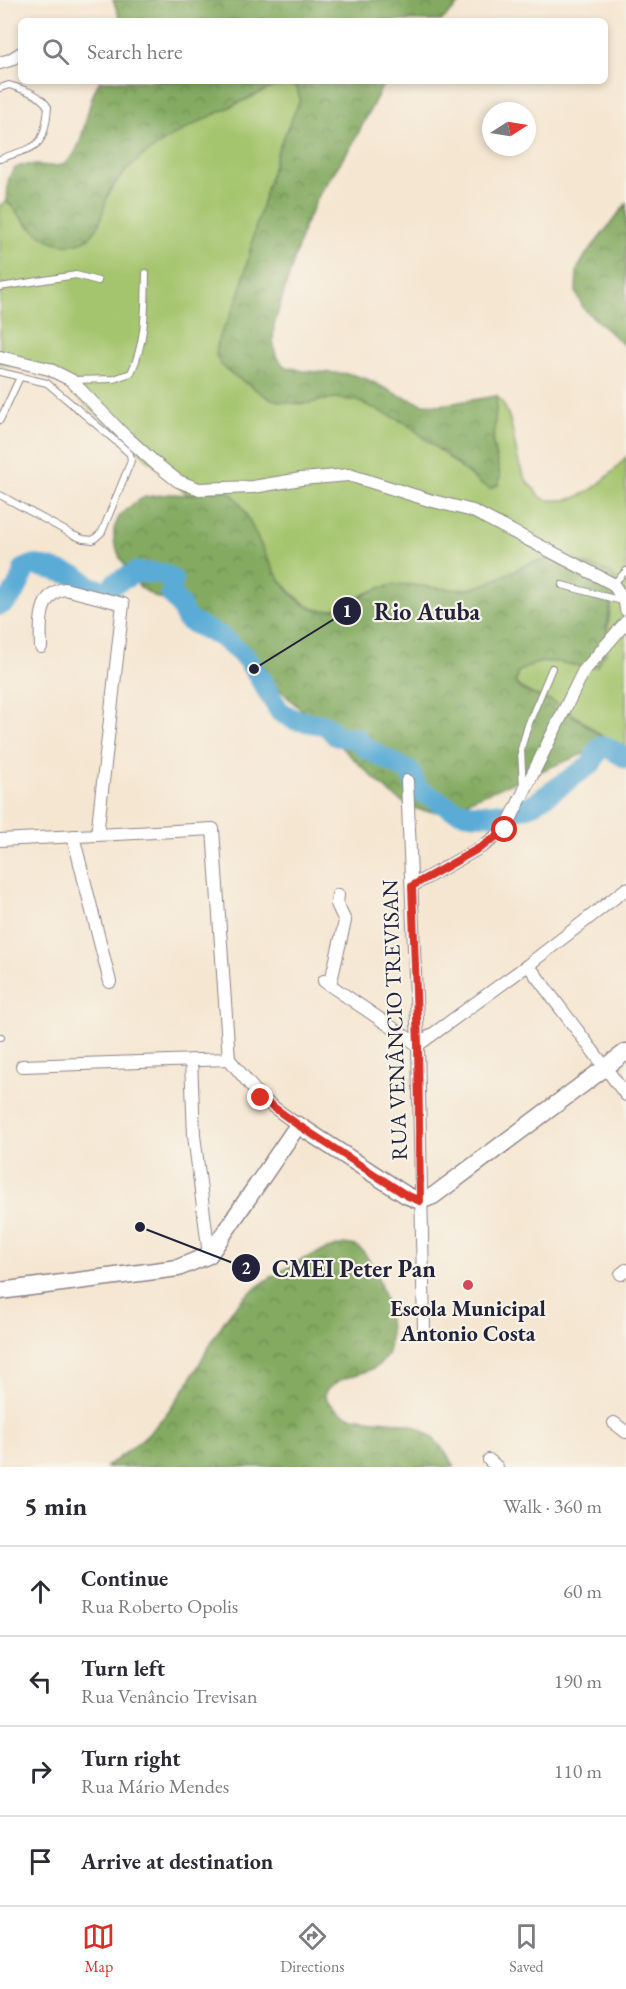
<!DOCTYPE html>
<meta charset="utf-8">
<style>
:root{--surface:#fff;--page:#f7f7f7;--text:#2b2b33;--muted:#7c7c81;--line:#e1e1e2;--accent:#d93025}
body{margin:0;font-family:"EB Garamond",serif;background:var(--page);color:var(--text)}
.compass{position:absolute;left:482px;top:102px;width:54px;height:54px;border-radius:50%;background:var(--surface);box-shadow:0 3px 9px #0003;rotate:78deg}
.stop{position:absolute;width:18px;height:18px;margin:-14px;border:4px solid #d93025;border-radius:50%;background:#fff}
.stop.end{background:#d93025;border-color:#fff;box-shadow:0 2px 6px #0008}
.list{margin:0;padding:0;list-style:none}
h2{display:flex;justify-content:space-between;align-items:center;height:78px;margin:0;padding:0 24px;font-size:26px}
h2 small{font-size:20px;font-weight:400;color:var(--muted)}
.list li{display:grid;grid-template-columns:39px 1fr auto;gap:18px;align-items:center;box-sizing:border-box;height:90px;padding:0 24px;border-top:2px solid var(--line)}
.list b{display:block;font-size:22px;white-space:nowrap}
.list p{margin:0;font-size:20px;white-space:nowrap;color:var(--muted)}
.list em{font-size:20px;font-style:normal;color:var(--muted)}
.icon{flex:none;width:33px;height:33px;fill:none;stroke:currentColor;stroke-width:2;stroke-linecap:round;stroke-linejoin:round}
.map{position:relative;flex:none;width:626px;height:1467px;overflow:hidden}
.search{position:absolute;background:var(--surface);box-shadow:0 3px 9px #0003;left:18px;right:18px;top:18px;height:66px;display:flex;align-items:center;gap:15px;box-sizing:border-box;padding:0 21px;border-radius:9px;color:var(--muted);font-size:22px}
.sheet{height:438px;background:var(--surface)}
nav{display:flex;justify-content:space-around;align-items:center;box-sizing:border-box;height:84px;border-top:2px solid var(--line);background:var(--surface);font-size:16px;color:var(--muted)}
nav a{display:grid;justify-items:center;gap:3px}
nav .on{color:var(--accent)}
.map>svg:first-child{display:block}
</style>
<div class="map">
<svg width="626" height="1467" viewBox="0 0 626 1467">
<defs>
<pattern id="forest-crowns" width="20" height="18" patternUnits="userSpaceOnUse" patternTransform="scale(1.5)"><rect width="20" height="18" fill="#83aa60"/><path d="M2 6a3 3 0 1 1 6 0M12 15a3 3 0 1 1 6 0" fill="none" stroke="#6b8a50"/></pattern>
</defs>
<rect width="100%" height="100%" fill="#f7f3e8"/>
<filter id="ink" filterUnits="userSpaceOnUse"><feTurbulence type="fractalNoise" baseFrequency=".0167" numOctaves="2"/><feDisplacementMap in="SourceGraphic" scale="12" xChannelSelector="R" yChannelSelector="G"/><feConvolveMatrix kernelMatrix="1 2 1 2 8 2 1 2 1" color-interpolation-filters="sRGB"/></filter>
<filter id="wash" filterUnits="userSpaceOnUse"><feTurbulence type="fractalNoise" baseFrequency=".008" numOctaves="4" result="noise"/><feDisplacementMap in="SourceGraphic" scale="24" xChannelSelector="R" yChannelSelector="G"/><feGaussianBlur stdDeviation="1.35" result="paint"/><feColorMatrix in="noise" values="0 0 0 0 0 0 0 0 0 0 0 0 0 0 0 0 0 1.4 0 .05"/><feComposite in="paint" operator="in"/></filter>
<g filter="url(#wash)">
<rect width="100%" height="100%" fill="#f5e6d1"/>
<path fill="#a4c56d" stroke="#637454" stroke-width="1.5" d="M287,84L297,87L300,100L256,226L240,293L233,310L303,404L335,398L358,401L406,423L481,484H499L500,476L493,444L497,396C521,421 508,465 534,489C536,492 540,497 544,499C547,500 554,500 558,500C584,502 610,476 626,457V757C605,738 583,719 558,705C544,697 528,695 516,684L517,673C539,657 562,661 587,668L606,653C607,631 609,611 615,590C616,586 617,580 614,577C609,570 597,568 589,566C572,561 549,557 531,563C509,570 491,586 467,589C440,592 412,581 385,587C335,598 331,638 282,582L214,489L188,495L64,385C44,373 23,367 0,363V205L7,201L30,228H97C101,216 104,201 111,190C138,143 224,111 272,87Z"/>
<path fill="url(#forest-crowns)" stroke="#52664e" stroke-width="1.5" d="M113,0H464L441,21H121Z
M100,81H385L353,143L320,193L304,227L274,325L273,342L276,356L284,366L303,371L350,374L367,379L398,395L423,404L441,405L497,396L493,444L500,476L499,484L490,489L481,484L406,423L358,401L335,398L303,404L281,402L267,397L233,375L220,364L216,355L218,339L233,310L240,293L256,226L278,150L300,100L297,87L287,84L272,87C226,110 160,135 125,172C120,177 114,184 110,190C102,205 103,230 87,239C53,258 26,223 7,201C8,194 7,185 9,178C17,152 51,174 67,162C86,148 85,102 100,81Z
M626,204V347L584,309L576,293L577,270L585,256Z
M214,489C218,489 224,489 227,491C239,497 245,513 251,524C264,551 283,600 315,609C340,616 360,594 383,587C411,579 441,593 469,589C492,585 510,570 532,563C553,556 574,562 595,567C602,569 615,574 616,582C618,591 610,603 609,613C605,634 609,646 598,666C567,671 550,649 517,673L516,684L522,690L556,703L610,743L443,811C420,813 410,808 391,794L202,617L186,608L155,597L140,587L120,558L114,541V529L119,517L134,503L145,497L171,494L188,495Z
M344,1244C348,1245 354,1245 358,1247C379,1262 402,1341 383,1361C373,1372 354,1374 341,1380C335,1382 331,1387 326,1390L325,1397C344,1428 381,1415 411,1425C430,1431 445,1449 454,1467H105C115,1462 123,1455 131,1448C157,1429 177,1402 193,1375C206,1353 216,1331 231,1312C254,1282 308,1253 344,1244Z"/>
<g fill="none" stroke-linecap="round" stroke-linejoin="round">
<path stroke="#5aabd5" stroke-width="21" d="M0,605C14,598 20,584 24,569L34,565L51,569L76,576L91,587L107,592L115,583L137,572L164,574L173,580L171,594L180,605L187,620L220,636L244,656L254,669L280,712L295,720L326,725L336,736L357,738L364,747L410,772L419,792C431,794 439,803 450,808C465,815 483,815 499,813
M519,809L534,804L591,764L600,747H607L626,758"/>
</g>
</g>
<g filter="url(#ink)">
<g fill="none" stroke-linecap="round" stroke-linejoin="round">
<defs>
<path id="service" d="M0,88L9,85C24,90 39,93 48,107C44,151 37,145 0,159
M0,287L76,275L98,281
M0,372L47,383L119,444L130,454L131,461L102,532L93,540L83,539L73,535L0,495
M72,380L114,379L131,373C146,341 145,308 146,273
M0,420L20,377
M613,584L626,571
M562,585L622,601
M523,789L521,749L528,725L552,668
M0,1037H1"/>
<path id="minor" d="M0,63L10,60L21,53
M0,357L49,369L71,380L122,433L155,463L178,481L199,489L253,487L301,479L349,475L429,500L473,511L613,584L625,602L626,610
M41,647C40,626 38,593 65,589L123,604L97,835
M407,781L418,1045L424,1330
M73,836L110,982
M0,840L213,829L229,1059
M412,886L483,846L505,830L583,672L626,622
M528,965L626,1095
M324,981L418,1045L528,965L626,889
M330,985L345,921L337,904L338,895
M229,1059L261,1098L298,1125
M191,1060L194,1135L209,1255
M22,1066L229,1059
M621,1274L626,1270
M614,1423L626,1432
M489,1460L497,1467"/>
<path id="tertiary" d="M0,1291L178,1268L209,1255L298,1125L406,1195L420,1201L433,1196L626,1052"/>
</defs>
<use href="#service" stroke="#8c8486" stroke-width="8"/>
<use href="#minor" stroke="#8c8486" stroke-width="14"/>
<use href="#tertiary" stroke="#8c8486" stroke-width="19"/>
<use href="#service" stroke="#fff" stroke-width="6"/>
<use href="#minor" stroke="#fff" stroke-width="12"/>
<use href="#tertiary" stroke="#fff" stroke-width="16"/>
</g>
</g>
<g fill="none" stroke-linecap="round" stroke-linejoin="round" filter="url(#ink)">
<path stroke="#d93025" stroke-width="8" d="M261,1098L298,1125L406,1195L420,1201L418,1045L412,886L483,846L505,830"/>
</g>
<circle fill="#d1495b" stroke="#f7f3e8" stroke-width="2" cx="468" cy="1285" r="6"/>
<g text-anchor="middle" stroke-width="4.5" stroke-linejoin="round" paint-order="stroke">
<g font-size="22" fill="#22223b" stroke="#f7f3e8">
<text transform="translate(394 1020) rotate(-92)" y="8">RUA VENÂNCIO TREVISAN</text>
</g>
<g font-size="22" font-weight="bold" fill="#22223b" stroke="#f7f3e8">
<text x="468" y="1316">Escola Municipal<tspan x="468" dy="25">Antonio Costa</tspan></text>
</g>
</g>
<path fill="none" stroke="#22223b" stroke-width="2" d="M254 669L347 611M140 1227L246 1268"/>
<g fill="#22223b" stroke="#f7f3e8" stroke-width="2">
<circle cx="254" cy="669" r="6"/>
<circle cx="140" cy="1227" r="6"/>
<circle cx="347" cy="611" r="15"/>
<circle cx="246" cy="1268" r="15"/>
</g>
<g font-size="18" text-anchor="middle" font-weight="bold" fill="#fff">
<text x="347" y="617">1</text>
<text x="246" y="1274">2</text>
</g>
<g font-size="24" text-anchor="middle" font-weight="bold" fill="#22223b" stroke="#f7f3e8" stroke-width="4.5" stroke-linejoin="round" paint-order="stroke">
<text x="427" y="620">Rio Atuba</text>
<text x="354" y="1277">CMEI Peter Pan</text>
</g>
</svg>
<svg class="compass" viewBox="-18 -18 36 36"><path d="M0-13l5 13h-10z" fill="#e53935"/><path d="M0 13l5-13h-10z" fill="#7c7c81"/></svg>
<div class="stop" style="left:505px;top:830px"></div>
<div class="stop end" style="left:261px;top:1098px"></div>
<div class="search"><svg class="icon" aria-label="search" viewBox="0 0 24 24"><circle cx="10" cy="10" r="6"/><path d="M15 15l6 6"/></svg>Search here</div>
</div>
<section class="sheet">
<h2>5 min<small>Walk · 360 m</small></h2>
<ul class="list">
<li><svg class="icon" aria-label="ahead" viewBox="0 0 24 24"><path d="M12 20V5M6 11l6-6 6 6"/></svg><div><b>Continue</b><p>Rua Roberto Opolis</p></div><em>60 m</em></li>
<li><svg class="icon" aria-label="left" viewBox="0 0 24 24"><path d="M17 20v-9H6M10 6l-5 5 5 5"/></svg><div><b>Turn left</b><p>Rua Venâncio Trevisan</p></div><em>190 m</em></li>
<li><svg class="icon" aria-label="right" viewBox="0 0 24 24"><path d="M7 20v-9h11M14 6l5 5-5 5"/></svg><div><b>Turn right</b><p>Rua Mário Mendes</p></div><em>110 m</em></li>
<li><svg class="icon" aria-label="arrive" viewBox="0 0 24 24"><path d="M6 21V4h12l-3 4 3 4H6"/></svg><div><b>Arrive at destination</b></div></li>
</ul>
</section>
<nav>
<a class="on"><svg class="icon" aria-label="map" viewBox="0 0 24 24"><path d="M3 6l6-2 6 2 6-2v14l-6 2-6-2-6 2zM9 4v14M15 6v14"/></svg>Map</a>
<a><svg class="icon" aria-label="directions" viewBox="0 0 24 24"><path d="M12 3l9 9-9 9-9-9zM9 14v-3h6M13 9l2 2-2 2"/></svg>Directions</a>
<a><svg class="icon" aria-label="saved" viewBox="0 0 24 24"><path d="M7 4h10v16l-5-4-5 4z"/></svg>Saved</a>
</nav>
